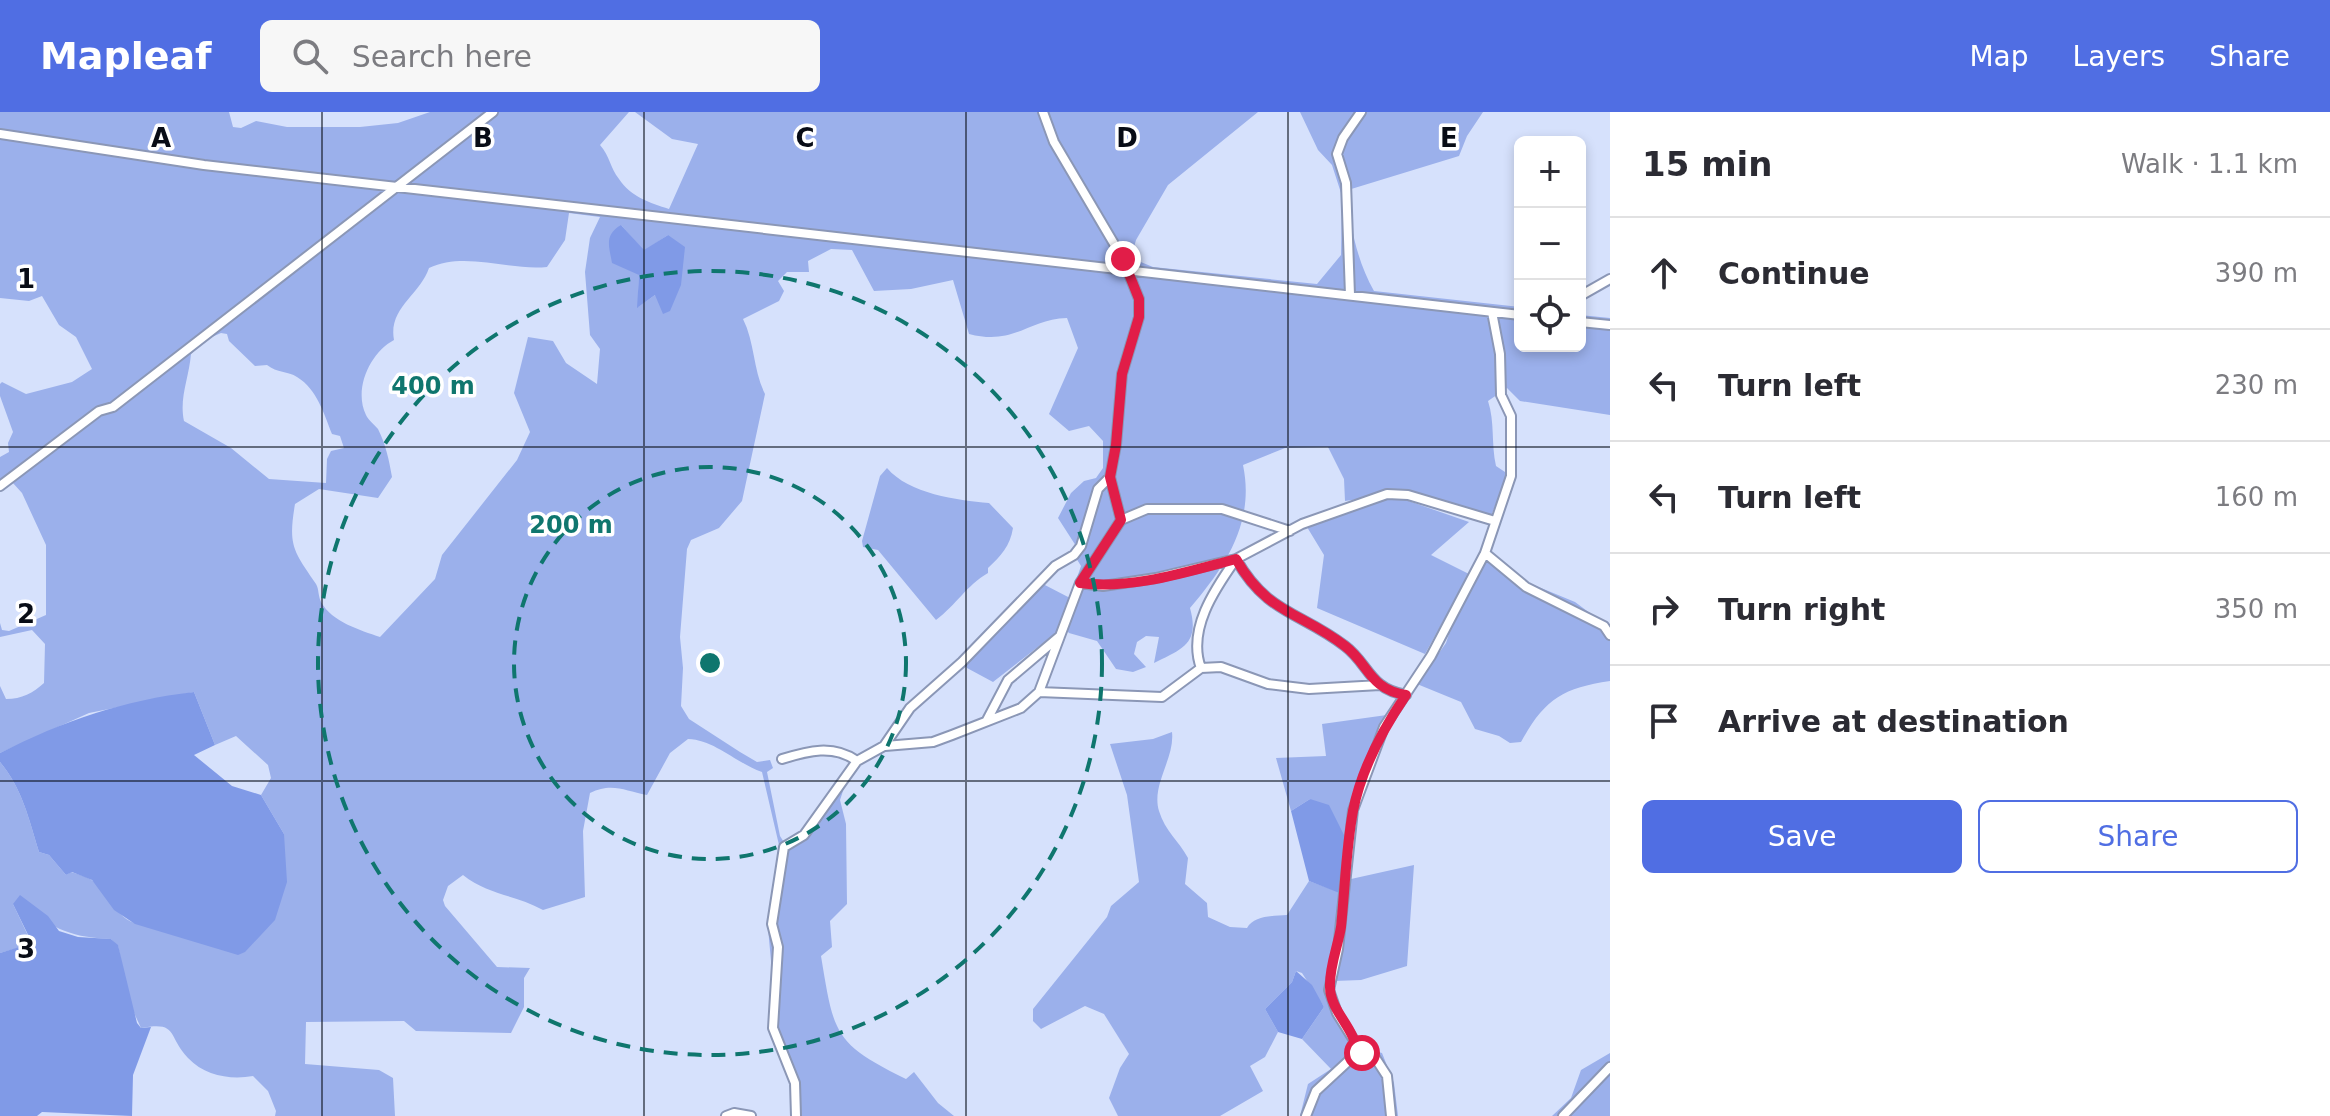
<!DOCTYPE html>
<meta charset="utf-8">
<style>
:root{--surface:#fff;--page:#f7f7f7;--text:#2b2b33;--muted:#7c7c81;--line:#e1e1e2;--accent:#506ee3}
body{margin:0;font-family:"DejaVu Sans",sans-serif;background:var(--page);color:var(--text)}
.controls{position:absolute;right:24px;top:24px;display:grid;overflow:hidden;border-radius:12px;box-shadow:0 4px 12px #0003}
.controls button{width:72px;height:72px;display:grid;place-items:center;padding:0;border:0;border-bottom:2px solid var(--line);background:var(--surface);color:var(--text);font:40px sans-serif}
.stop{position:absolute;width:24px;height:24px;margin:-18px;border:6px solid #e11d48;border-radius:50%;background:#fff}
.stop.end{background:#e11d48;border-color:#fff;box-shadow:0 2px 8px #0008}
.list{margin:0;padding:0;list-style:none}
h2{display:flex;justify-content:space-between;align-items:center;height:104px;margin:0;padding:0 32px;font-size:34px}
h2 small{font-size:26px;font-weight:400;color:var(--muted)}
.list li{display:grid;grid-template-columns:52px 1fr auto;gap:24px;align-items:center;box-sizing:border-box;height:112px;padding:0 32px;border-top:2px solid var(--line)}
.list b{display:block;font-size:30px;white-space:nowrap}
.list em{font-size:26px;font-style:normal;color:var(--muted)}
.actions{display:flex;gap:16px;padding:24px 32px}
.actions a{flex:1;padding:18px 0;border:2px solid var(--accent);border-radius:12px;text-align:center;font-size:28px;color:var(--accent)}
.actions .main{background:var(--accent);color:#fff}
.icon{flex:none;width:44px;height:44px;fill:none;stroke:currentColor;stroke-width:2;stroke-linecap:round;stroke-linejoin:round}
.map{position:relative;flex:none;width:1610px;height:1004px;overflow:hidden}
header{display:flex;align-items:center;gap:48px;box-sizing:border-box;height:112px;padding:0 40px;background:var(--accent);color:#fff}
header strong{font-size:38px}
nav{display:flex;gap:44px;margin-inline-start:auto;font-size:28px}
.search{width:560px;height:72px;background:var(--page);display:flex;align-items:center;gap:20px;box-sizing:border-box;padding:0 28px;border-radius:12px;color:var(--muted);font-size:30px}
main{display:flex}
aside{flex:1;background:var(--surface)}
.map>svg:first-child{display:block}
</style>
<header>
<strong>Mapleaf</strong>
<div class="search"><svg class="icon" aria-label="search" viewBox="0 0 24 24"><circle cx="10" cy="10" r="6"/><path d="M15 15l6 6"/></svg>Search here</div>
<nav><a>Map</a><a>Layers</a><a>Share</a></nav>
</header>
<main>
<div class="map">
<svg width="1610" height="1004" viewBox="0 0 1610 1004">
<rect width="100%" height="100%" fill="#d6e1fc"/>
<path fill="#9bb0eb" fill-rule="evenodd" d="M0,0H229L233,15L241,16L256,9L287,15H360L398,11L430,0H629L600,33C610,44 610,56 619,67C631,85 650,91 669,97L698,32L672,27L635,0H1258L1168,73L1136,128L1131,146L1153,155L1317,172L1341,143L1342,84L1332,53L1318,38L1300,0H1483L1467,24L1459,44L1348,78C1349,112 1357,149 1374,179L1520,195V234H1580V203L1610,206V303L1520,289L1507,276L1488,289C1495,310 1491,332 1496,354L1508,362L1491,404L1469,401L1411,380L1345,389L1344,367L1328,335L1285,336L1243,353C1255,410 1226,454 1190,496C1200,532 1182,537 1154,551L1159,525L1146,524L1137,530L1134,542L1146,555L1133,560L1116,557L1097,529L1069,521L1061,512L1056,521L993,570L967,556L965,551L1041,471L1070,486L1081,454L1073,441L1076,434L1058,406L1071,381L1084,369L1096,366L1103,356V329L1089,314L1069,319L1049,302L1078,236L1067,206C1028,207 1015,234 969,222L953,168L911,177L874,179L852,138L831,137L808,149L809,160H787L778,169L784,179L779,189L743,207C755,231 753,258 765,282L742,389L719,416L691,428L687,437L680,525L683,556L681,594L689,607L740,640L757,650L770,648L773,656L767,660L780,724L785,732L796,727L840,672L844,676L840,688L846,712L847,792L830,809L832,835L821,844C834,922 833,931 906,967L914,960L938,991L954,1004H794L793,971L771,917L774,882L768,816L779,733L762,660C736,651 715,628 688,627L670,641L647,683C625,679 612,670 590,681L583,719L585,785L543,798C516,783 488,783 463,763L448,774L443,788L445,794L497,855L530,856L524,866V895L511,921L416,919L404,909L306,910L305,952L379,958L393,966L395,1004H275L276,999L268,979L253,964C231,968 205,964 188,946C167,924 179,909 141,916L130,892L118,834L111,827C62,825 55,813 13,792L32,832L0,841V650C22,676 29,707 39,740L49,743L66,763L71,760C77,762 85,764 90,767C112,781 114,811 145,813L284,722L261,683L271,666L268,653L236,624L215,633L194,580L89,601L0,641V574L6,587C22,587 33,581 44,571L45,532L32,518L0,525V511L2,518L9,519L46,503V433L22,381L12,370L0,380V345L9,340L8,331L13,320L0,284V272L2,270L26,282L72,270L92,257L76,225L59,213L42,184L29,189L0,186ZM569,101L600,105L590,126L585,160L590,223L600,237L597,272L566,251L553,229L528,225L514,281L530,320L517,348L442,443L435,467L380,525C360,518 332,510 321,490C318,484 319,477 316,472C293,438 288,434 295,392L319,377L378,386L392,365C389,348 386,333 378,317C374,312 368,308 366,303C353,276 371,240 394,228C388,196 420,183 429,156C465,139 509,159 547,155L565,128ZM621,113L644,139L668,123L655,183L638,195L639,163ZM221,221L227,222L229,229L255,254L267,253C277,261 288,259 297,265C317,277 324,302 332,322L340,324L344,336L331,339L327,347L326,371L269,367L231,336L184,309C179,286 189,266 191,242L205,228Z
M887,356C909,382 957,388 989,391L1013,416C1010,434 1001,444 988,456V461C966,474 957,492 936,508L878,438L863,435L862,429L880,364Z
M1403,387L1469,410L1431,443L1469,462L1425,542L1317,496L1324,443L1307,415L1384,388Z
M1489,438L1529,471L1575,490L1610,516V569C1562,576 1544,588 1521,630L1510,631L1499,624L1475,617L1461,590L1417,572L1446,531L1456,500Z
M1394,602L1358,695L1351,767L1414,753L1407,854L1361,868L1334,869C1331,887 1346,917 1358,930C1363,936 1375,939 1382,941L1394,971L1398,1004H1300L1308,972L1331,957L1302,927L1324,895L1302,861L1296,859L1292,870L1265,897L1278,920L1265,945L1250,954L1263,979L1220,1004H1118L1109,986L1120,956L1129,942L1104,902L1085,894L1041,917L1033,909V897L1107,805L1111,794L1139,770L1127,683L1110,632L1153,627L1172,620C1175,646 1151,673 1159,699C1165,719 1179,729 1188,746L1185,772L1207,791L1208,805L1230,815L1247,816C1254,803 1273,804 1287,803L1309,769L1342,781L1348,731L1310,687L1291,699L1276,646L1326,644L1322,612Z
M1610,941V1004H1552L1571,986L1581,958Z"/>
<path fill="#809ae7" d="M621,113L644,138L668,123L685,135L681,173L670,199L663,202L655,183L637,196L639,163L612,151C609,134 604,123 621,113Z
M194,580L215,633L194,643L232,674L261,683L284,722L287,770L275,808L245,840L238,843L135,812L114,798L92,768L72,760L66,763L49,743L39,740C29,707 22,676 0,650V641C63,609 124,588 194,580Z
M1310,687L1329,693L1348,731L1342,782L1309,769L1291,699Z
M20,783L48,804L59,819L78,825L111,827L118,833L137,911L141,916L151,915L133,963L132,1004L42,1000L37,1004H0V841L32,831L13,792Z
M1296,859L1312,873L1324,895L1302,927L1278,920L1265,897L1292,870Z"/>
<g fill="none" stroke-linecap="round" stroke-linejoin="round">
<defs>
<path id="minor" d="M0,22L204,53L1520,203
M1350,183L1346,71L1337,42L1343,26L1361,0
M1580,184L1610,167
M1580,210L1610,213
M0,374L99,299L113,295L493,0
M1121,408L1147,397H1222L1290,419
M1485,441L1526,475L1604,514L1610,523
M1080,471L1103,474L1156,466L1236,447L1302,412L1387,382L1408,383L1495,409
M1201,556C1187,518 1214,478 1236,447C1267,502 1301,500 1345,534C1369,552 1369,577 1406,583
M1039,580L1162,585L1201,556L1221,555L1268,572L1309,577L1380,573
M987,608L1008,568L1060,524
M885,634L933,630L952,623L1021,596L1039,580L1080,471L1121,408L1110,365
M782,647C808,639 833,632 857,649
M1356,942L1374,944L1387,964L1391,1004
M726,1004L734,1001L751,1004
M796,1004L795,971L773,916L778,835L772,812L784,735L804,723L857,649L884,634L910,596L962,550L1055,454L1074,443L1081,434L1098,377L1110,365L1116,333L1122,262L1139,205V187L1123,147L1054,30L1043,0
M1306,1004L1316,979L1356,942L1355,930L1337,901L1329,878L1338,837L1353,698L1384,615L1431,544L1485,441L1511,364V304L1501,283L1500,242L1492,200
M1563,1004L1610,955"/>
</defs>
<use href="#minor" stroke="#8b97b6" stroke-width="12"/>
<use href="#minor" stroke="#fff" stroke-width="8"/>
</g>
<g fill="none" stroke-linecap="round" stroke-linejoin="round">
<path stroke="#e11d48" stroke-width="10" d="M1123,147L1139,187V205L1122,262L1116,333L1110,365L1121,408L1080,471C1131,478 1186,460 1236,447C1267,502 1301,500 1345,534C1369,552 1369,577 1406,583C1383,617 1361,658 1353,699C1346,736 1345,777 1341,815C1338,834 1329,855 1330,875C1330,900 1358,918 1356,942L1362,941"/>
</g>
<path fill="none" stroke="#080c16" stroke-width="2" stroke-opacity="0.55" d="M322,0V1004M644,0V1004M966,0V1004M1288,0V1004M0,335H1610M0,669H1610"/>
<g fill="none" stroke="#0f766e" stroke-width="4" stroke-dasharray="14 10">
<circle cx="710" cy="551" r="196"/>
<circle cx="710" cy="551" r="392"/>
</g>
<g font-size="26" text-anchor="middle" font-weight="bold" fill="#080c16" stroke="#fff" stroke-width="7" stroke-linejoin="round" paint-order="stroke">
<text x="161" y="35">A</text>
<text x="483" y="35">B</text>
<text x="805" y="35">C</text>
<text x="1127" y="35">D</text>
<text x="1449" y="35">E</text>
<text x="26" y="176">1</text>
<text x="26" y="511">2</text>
<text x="26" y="846">3</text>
</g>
<circle cx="710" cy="551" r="12" fill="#0f766e" stroke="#fff" stroke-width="4"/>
<g font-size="24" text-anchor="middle" font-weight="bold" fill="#0f766e" stroke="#fff" stroke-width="7" stroke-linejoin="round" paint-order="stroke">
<text x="433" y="282">400 m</text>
<text x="571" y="421">200 m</text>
</g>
</svg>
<div class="controls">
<button>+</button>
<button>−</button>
<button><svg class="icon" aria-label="locate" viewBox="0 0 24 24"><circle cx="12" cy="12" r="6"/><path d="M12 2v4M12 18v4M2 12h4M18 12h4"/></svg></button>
</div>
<div class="stop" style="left:1362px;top:941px"></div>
<div class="stop end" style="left:1123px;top:147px"></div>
</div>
<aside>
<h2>15 min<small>Walk · 1.1 km</small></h2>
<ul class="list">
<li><svg class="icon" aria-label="ahead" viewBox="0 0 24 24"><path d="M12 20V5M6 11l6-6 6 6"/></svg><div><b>Continue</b></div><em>390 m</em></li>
<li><svg class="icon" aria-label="left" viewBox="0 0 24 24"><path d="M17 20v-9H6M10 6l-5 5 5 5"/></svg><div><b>Turn left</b></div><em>230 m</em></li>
<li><svg class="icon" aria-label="left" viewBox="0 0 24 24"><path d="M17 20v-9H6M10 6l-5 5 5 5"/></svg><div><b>Turn left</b></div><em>160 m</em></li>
<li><svg class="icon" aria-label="right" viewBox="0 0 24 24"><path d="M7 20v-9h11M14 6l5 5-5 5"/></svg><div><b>Turn right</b></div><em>350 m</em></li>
<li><svg class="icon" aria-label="arrive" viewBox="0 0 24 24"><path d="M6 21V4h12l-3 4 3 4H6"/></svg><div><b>Arrive at destination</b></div></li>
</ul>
<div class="actions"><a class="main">Save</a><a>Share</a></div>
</aside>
</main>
